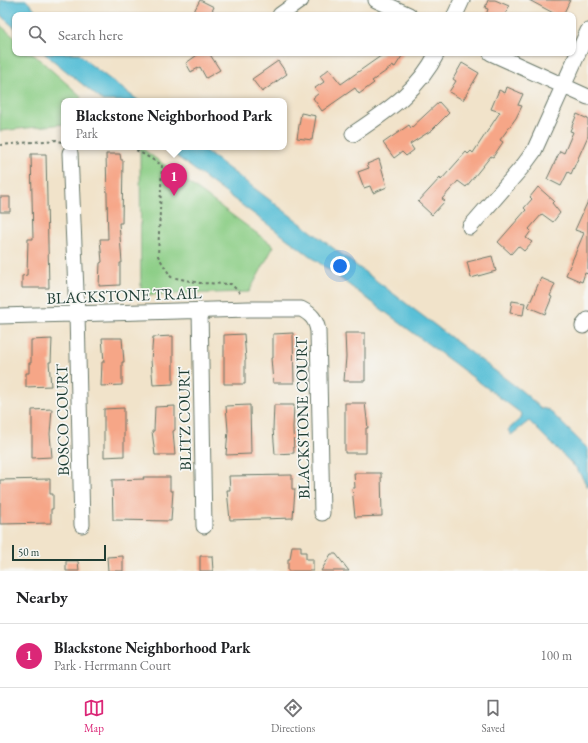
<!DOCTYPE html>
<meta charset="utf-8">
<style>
:root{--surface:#fff;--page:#f2f2f2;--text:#202124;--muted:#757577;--line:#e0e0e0;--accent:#db2777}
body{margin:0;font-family:"EB Garamond",serif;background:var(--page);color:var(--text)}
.scale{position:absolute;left:12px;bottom:10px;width:94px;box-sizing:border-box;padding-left:4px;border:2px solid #1f3d34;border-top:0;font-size:11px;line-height:14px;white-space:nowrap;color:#1f3d34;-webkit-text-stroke:3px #f6f6f2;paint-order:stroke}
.you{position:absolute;left:340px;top:266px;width:14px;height:14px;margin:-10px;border:3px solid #fff;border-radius:50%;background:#1a73e8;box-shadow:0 0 0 6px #1a73e833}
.badge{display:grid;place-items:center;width:26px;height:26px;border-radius:50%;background:var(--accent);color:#fff;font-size:13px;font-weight:700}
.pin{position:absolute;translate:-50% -33px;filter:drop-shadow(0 1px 2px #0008)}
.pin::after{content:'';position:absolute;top:21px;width:14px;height:12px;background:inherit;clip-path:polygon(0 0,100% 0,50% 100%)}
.popup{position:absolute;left:61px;top:98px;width:226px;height:52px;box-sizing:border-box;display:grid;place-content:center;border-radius:8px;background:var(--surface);filter:drop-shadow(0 1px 3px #0005);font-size:13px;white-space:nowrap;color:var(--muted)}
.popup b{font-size:15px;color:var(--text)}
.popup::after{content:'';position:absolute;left:50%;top:100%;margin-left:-8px;border:8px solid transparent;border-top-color:var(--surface)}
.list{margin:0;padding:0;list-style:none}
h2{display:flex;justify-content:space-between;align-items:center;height:52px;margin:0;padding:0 16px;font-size:17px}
h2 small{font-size:13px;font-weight:400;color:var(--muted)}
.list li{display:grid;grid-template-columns:26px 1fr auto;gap:12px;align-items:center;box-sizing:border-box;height:64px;padding:0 16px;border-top:1px solid var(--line)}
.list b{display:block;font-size:15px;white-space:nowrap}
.list p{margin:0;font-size:13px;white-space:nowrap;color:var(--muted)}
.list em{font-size:13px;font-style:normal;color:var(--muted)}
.icon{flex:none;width:22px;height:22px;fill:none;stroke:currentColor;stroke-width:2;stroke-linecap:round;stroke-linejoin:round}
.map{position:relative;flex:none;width:588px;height:571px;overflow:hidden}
.search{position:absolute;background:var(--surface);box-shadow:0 1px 3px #0004;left:12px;right:12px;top:12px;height:44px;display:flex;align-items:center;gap:10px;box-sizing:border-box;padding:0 14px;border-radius:8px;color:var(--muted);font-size:15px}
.sheet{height:116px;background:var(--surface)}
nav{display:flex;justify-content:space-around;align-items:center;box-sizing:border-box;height:56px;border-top:1px solid var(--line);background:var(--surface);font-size:11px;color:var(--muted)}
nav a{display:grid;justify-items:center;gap:2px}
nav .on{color:var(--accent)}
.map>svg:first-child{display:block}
</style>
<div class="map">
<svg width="588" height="571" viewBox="0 0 588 571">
<rect width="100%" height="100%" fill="#f6f6f2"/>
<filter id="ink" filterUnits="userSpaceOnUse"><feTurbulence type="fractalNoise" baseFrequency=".025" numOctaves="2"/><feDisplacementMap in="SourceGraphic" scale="8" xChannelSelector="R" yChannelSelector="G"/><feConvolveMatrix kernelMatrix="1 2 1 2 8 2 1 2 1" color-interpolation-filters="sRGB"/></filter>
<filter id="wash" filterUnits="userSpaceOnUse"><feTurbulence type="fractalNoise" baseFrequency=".012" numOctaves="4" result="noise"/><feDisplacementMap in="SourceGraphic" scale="16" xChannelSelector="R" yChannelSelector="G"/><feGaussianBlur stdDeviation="0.9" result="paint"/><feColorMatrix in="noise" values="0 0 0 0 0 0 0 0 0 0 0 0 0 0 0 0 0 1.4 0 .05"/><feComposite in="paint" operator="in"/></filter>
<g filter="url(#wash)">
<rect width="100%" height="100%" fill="#f1e3ca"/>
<path fill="#8cce86" stroke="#56865d" d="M0,25L15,38V53H32L81,96L79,101H64V124L0,131Z
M140,147L274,246L249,292L141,295Z"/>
<path fill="#5ac0d7" stroke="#3c7e86" d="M0,0H26L41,15H15V28L0,15Z
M44,53H79L91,65L139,101H103Z
M164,147H200L523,392L541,408L549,410L588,449V487L577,469L529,421L511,435L508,430L521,418L522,414Z"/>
<g id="blocks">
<path fill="#f6a687" d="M200,0L214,7L210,15H192Z
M488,0H495L509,6L505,15H486L488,9L485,8Z
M529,0H570L563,15H557Z
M200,53H209L220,70L206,78L200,67L191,72L186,63Z
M385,53H404L395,67L393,66L372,81L374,83L359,94L355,88L322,111L313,98L319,93L315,88L324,82L320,76L329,69L341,84Z
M278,61L287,74L262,92L252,79Z
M462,63L479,73L463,100L449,92L456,81L453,79Z
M507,87L523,94L518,105L522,106L516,118L500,140L503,142L493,157L491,156L466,187L458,181L442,199L445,201L432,215L418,202L440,178L441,180L466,152L468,154L471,151L473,153L500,112L491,109L499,90L505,93Z
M439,102L449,113L432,130L410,144L414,150L406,156L402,152L394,158L383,143L409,125L411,128Z
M301,113L316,116L312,140L297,138Z
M577,114L588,119V136L571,174L568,172L561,186L547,179L560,151L564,153L573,132L570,131Z
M31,154H46L49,288H22V276L27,275L28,239H33Z
M106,154H120L121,160H123L122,223H119L122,263H120V285L99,286L100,263L102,262L100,239H108Z
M379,159L387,187L373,193L370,186L364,188L358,172L369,168L367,164Z
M538,187L554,201L552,203L560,213L553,222L542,214L529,229L531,231L526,238L532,242L524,251L518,246L511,254L498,242L526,210L524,208L532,199L530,197Z
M0,197H10V212H0Z
M588,201V274L585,273L582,282L566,275L584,233L575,230Z
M492,256L496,271L471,278L467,262Z
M541,278L555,284L550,296L552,297L545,314L528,307Z
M512,301L525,303L523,315L510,313Z
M293,333L294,383H273L271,358H273V334Z
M345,333H365V381H344L346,357Z
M244,334L246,360H245V384H224V335Z
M173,336V384L153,385L151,360L153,337Z
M102,338H122L124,362H122V385L101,386L102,362H104Z
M52,339L51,362H49L51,386L26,387V373H29V363H31V340Z
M345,403H365L368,428H366V453H345Z
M250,405L251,454L226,455L228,430L226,406Z
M274,405H294L293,428L294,453L275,454L273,429Z
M175,406V430L173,431L175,455H155L152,431H154L155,407Z
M124,408V456L104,457V409Z
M52,409L50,434L52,457L32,458V410Z
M354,473H381L382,516L355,517L352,488H355Z
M292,475V489H295L293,518L230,520L227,490H230L229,476Z
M143,477H170V491H173L171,521L113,520L112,480L144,479Z
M50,479V494H53V509H51V523L0,524V480Z
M292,546H301V552H306V559H313V571H288V559H290Z
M331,554H336L349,571H321Z
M123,556V571H108L107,557Z
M200,556H212L213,571H200Z
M66,561H78L79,571H66Z"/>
</g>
</g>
<g filter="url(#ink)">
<use href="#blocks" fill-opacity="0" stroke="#687768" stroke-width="1"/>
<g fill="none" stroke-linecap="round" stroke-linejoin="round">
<defs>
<path id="street" d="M376,0L409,15
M280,15L301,0
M455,15L462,0
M491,53L588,97
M353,134C387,111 419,90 437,53
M70,153L77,314L82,525
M470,227L523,166L534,151L588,31
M200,310L204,526
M0,316L249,309H301C311,314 316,319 318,331L322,513
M583,326L588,320"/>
</defs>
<use href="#street" stroke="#687768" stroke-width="17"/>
<path stroke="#687768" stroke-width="2" stroke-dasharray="3 3" stroke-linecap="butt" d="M0,145L56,140L62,142
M131,147L162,165L158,256L171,277L200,283L231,284L242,295"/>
<use href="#street" stroke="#fff" stroke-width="15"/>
</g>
</g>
<g text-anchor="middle" stroke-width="3.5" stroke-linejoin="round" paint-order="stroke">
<g font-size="16" fill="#1f3d34" stroke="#f6f6f2">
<text transform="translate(124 295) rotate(-2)" y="6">BLACKSTONE TRAIL</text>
<text transform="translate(302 418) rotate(-91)" y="6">BLACKSTONE COURT</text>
<text transform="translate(184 419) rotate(-91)" y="6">BLITZ COURT</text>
<text transform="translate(62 420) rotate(-91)" y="6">BOSCO COURT</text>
</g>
</g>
</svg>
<div class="scale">50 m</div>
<div class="you"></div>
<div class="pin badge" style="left:174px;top:196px">1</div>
<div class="popup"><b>Blackstone Neighborhood Park</b>Park</div>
<div class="search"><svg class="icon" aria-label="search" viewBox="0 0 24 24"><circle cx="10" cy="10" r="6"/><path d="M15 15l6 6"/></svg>Search here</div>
</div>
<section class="sheet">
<h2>Nearby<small></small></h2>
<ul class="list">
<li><span class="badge">1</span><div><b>Blackstone Neighborhood Park</b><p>Park · Herrmann Court</p></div><em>100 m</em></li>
</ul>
</section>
<nav>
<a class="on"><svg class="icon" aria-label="map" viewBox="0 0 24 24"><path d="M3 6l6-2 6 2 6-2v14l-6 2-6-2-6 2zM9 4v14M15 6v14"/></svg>Map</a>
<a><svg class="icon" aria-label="directions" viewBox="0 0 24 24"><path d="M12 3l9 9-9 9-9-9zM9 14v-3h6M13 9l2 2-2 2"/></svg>Directions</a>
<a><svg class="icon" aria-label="saved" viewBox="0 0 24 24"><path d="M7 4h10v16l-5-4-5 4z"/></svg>Saved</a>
</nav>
